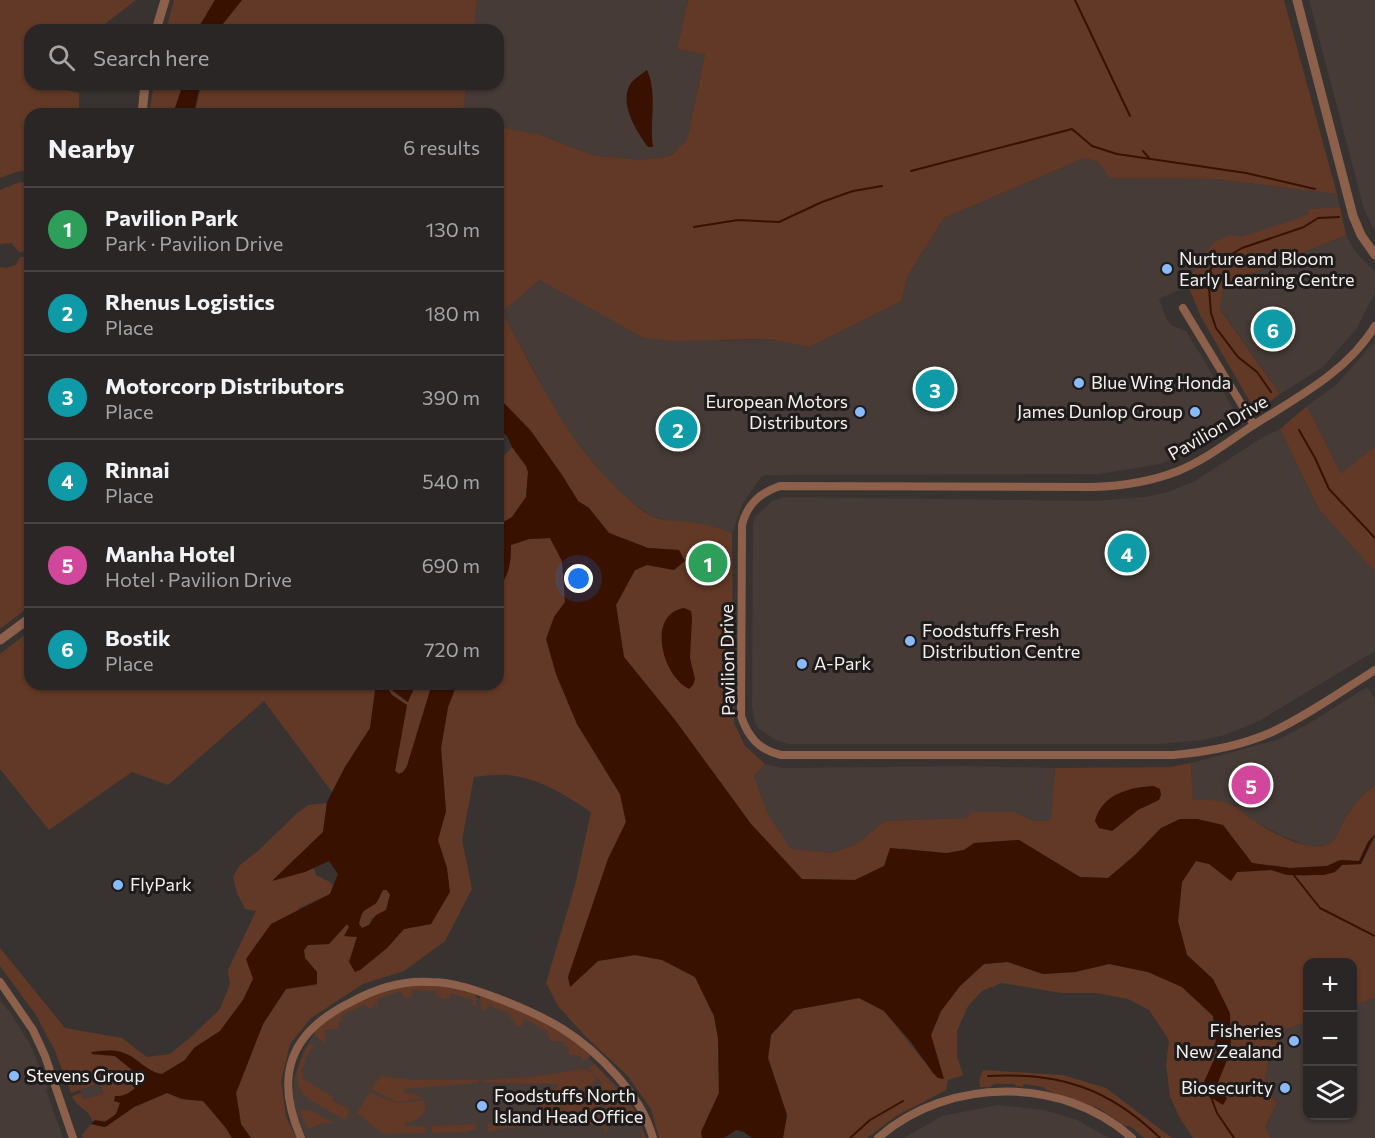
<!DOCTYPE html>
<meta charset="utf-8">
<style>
:root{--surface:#2a2625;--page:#363232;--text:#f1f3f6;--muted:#a5a5a7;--line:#464342;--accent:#bca0f2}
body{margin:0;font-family:Commissioner,sans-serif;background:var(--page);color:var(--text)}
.controls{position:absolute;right:18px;bottom:18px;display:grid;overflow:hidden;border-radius:12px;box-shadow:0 2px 4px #0004}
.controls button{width:54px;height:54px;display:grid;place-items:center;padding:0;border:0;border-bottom:2px solid var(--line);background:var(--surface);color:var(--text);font:30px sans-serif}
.you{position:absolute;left:579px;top:579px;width:21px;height:21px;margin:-15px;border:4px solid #fff;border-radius:50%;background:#1a73e8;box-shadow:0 0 0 9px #1a73e833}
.badge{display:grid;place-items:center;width:39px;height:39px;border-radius:50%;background:var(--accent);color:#fff;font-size:20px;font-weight:700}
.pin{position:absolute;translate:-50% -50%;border:3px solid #fff;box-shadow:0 2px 6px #0006}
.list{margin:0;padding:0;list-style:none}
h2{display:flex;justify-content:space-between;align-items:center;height:78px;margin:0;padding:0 24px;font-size:26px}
h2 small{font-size:20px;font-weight:400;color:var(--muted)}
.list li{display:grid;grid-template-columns:39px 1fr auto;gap:18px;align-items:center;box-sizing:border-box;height:84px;padding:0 24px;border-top:2px solid var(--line)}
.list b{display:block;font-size:22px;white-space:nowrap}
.list p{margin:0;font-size:20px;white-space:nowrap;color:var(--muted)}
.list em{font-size:20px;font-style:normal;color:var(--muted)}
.icon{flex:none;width:33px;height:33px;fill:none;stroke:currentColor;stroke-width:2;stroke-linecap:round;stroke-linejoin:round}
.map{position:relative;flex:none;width:1375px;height:1138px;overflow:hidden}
.search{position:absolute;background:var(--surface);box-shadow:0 2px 4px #0004;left:24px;top:24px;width:480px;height:66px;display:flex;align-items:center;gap:15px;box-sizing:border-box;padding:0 21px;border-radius:18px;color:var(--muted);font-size:22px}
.panel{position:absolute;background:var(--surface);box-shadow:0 2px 4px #0004;left:24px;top:108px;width:480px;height:582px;border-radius:18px}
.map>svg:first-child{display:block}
</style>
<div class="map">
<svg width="1375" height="1138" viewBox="0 0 1375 1138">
<rect width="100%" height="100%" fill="#383331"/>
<path fill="#463b36" d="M477,0H688L677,49L705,53L687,141L669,156L638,160L592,155L538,134L498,127V114H463L467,84H498V30H474Z
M1309,0H1375V232L1364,209Z
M1085,158L1098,162L1110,178L1214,179L1337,194L1340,207L1310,209L1309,215L1189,280L1188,286L1159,299L1166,318L1171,325L1186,331L1241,421L1187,453L1160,464L1099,474L767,475L762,476L743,503L732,533L697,523L667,521L650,515L637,506L606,479L576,441L552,404L502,312L540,280L721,341L769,339L809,347L904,287L907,277L944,218Z
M1346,235L1355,251L1375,272V293L1357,328L1323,367L1280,394L1220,308L1224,285Z
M1375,341V446L1341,475L1307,406L1336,385Z
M1280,429L1318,508L1375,570V651L1259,721L1225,735L1203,740L1159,744H789L776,740L759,729L755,722L752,706L753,523L756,516L772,501L784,497L1094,501L1145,497L1168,492L1195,481L1263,437Z
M1367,687L1375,699V785L1367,790L1343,821L1336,838L1327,845L1308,846L1282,836L1252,820L1234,805L1220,801L1193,800L1191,763L1280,739L1311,722Z
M765,764L782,768L966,766L1055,768L1052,820L1034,821L1014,812L967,818L885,821L856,844L832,853L791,849L768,814L754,776Z
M399,988H443L509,1007L576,1046L617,1086L638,1115L645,1138H306L295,1114L293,1095L294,1078L303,1052L314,1034L334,1015Z
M1375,998V1138H1271L1265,1129L1277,1103L1264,1085L1270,1053H1277V1032L1307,1022L1308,1116H1352L1353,1006Z
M0,1000L12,1015L31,1046L48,1088L46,1090L63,1138H0Z
M100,1083L103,1094L83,1099L80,1088Z
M998,1105L1044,1110L1077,1120L1109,1138H904L942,1116Z"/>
<path fill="#613926" d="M0,0H136L97,30H30V84H44L79,93V114H30V170L16,172L0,178Z
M174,0H215L197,30H166Z
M242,0H477L474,30H218Z
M688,0H1284L1337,194L1214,179L1110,178L1098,162L1085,158L944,218L907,277L901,301L809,347L769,339L677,341L644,338L540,280L502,312C537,376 568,444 623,494C632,502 641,511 652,516C667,523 681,520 697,523C709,525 721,529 732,533L734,723L745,746L765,764L754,776L768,814L791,849L832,853L856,844L885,821L967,818L971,812H1014L1034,821L1051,820L1055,768L1171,767L1191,763L1193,800C1206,800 1222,799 1234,806C1241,809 1246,816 1253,820C1269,831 1311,855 1330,843C1339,837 1339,828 1344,820C1352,808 1363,792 1375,785V834L1368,842L1359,861L1340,860L1327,866L1290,868L1252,863L1223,825L1197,819H1180L1161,828L1135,855L1108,878L1080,877L1019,840L975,843L964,850L947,853H927L903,848L884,866L855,880L802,879L751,824L675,720L624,657L616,605L635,570L647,565L674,570L679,550L648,548L609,533L589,508L578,501L562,475L531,431L498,397V127L538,134L592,155L638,160L670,156L687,140L705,54L677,49Z
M154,84H183L173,114H149Z
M202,84H467L463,114H194Z
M20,182L30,183V251L19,252L11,243L0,244V190Z
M1340,207L1346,235L1224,285L1220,309L1280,394L1256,412L1201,317L1188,286L1189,280L1206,251L1215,242L1230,235L1242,237L1308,215L1309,209Z
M30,256V398H28L30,401V606L0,629V267L6,268L16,265L20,257Z
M1307,406L1341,474L1375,446V572L1318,508L1280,429Z
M512,447L526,466L528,472L526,497L512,517L498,525V462Z
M550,538L562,561L565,602L554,617L556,674L577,724L620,794L626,822L608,859L568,977L571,986L598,961L635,955L662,960L695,977L714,1016L718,1038L719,1093L701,1132L702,1138H659L651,1109L627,1075L586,1037L558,1006L546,983L575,885L591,812C565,795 539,778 508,775C497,774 485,776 474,777L462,840L472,889L445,941L404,971L363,984L311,1018L290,1044L281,1081L286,1116L296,1138H251L241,1124L236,1093L263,1024L286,989L316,985L317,972L305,958L304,950L308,945L329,944L347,924L349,927L345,936L357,937L360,970L387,948L404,929L431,924L447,868L437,840L446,811L441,748L448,707L457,684H498V587C510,576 511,560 511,545L529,539Z
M30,631V684H389L392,691L407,702L416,684H432L407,767L403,772L398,774L395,771L407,705L392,695L388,689L375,691L370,728L345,767L332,792L264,701L168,785L132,772L49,830L0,769V654Z
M327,803L323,832L273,880L314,868L316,875L330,882L333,886L330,894L299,908L253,979L243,1000L220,1031L194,1048L185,1060L162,1074L154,1073L124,1053L92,1054L115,1056L143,1079L133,1090L114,1101L120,1102C116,1121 108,1121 92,1121C90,1109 75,1107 72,1096L81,1093L83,1099L103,1094L100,1083L71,1093L55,1051L36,1015L0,966V948L65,1028L122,1038L147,1057L170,1054L192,1036L220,1009L230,984L228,970L256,911L245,909L237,893L233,877L239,866L258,851L296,814L308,805Z
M1375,837V998L1353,1006L1352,962H1308L1307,1022L1277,1032V1054L1270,1053L1264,1085L1277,1103L1265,1128L1271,1138H1193L1181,1120L1170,1097L1166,1065L1169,1040L1149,1010L1128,999L1097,993H1061L1002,983L982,991L968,1006L957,1031V1056L963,1075L948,1080L946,1090L896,1116L867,1138H783L787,1115L768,1058L771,1035L794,1010L859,998L884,1011L923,1060L926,1058L931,1035L941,1011L960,986L984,964L1008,962L1043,974L1075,972L1109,964L1148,972L1182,987L1213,1016L1217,1053L1200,1091L1216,1087L1231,1050L1213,979L1187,955L1178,921L1182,882L1196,861L1209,864L1231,881L1237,872L1271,870L1287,875L1306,876L1335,872L1342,865L1361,864Z
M383,890H387L390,894L386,910L371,919L369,925L362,928L359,924C363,907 363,912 375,904C379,901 380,894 383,890Z
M422,984L452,987L476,995V1005H472L473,1000L451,993L449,998L441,999V996H436L437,991L411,990L412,997H403L401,991L377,999V1003L373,1004V1009L368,1008L365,1004L341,1016L343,1021H339L338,1029H325V1043L316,1036L314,1031L339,1010L384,990Z
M480,996C516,1008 563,1027 590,1054V1057L582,1061L581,1056L569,1055L568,1046H564V1041H550V1037L547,1036L548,1032L525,1019L521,1026H515V1019H510L511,1014L488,1005L486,1010H481Z
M309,1044L315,1047L310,1050L304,1060L305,1063L301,1071L304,1075L302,1078L333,1097L332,1100L350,1110L345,1120C306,1096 281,1094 309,1044Z
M595,1064L634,1109L646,1138H642L641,1128L633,1112C620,1112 610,1113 601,1103V1082L588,1068Z
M584,1069L593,1074L597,1082L561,1096L541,1095L547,1090L558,1088V1084L485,1083L483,1080L530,1077Z
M983,1070L1063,1075L1106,1088L1172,1138H1144L1130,1126H1125L1100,1109L1046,1090L1043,1087L1024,1084L1023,1087L1016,1086L1014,1084H994L990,1087H980L979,1080Z
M381,1076L411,1080H479L477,1083L404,1089V1093L416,1094L422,1098L396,1102L371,1089Z
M590,1087L598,1095L599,1105L607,1112V1136L604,1128L595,1124L542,1126L539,1122L560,1121V1118C547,1117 536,1112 540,1097H565Z
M370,1092C395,1104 396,1105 424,1100C429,1115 418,1121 405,1123V1126H425L426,1133L383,1134L357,1113Z
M167,1093L182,1099L203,1101L226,1128L232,1138H83L82,1135L91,1124L104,1127L107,1126L134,1107Z
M302,1110L314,1112L334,1123H323L308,1129L300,1112Z
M533,1122V1126L507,1128L488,1132L487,1124Z
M476,1124V1129L466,1132L432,1133V1126Z"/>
<path fill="#391100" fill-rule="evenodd" d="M215,0H242L218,30H197Z
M647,70C658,94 649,123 653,147H648C636,131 618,102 631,83C635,78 642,74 647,70Z
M183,84H200L194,114H173Z
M498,397L531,431L562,475L578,501L589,508L609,533L648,548L679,550L685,561L674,570L647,565L635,570L616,605L624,657L675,720L751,824L802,879L855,880L884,866L890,848L947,853L964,850L974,843L1019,840L1080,877L1108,878L1135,855L1161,828L1180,819H1197L1223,825L1252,863L1290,868L1327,866L1340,860L1359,861L1368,842L1375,834L1361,864L1342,865L1335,872L1324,875H1287L1271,870L1237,872L1231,881L1209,864L1196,861L1182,882L1178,921L1187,955L1213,979L1230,1013L1231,1050L1216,1087L1227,1098L1223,1105L1200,1091L1217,1053L1213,1016L1182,987L1148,972L1109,964L1075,972L1043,974L1008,962L984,964L960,986L941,1011L931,1035L944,1079L938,1078L933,1073L911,1042L884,1011L859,998L794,1010L771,1035L768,1058L787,1115L783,1138H752L744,1132L736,1130L724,1138H702L701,1132L719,1093L718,1038L714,1016L695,977L662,960L635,955L598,961L570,987L568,977L608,859L626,822L620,794L577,724L556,674L546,639L554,617L565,602L562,561L550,538L529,539L511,545C511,560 510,576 498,587V525L512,517L526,497L528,472L526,466L512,447L507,436L498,428Z
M684,608L691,611L692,618L690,658L695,679L693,685L689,689C661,675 647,614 684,608Z
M385,684L392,695L407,705L395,771L399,774L403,772L407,766L432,684H457L448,707L441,748L446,811L438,840L447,868L450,892L431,924L404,929L387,948L360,970L355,972L349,962L357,937L344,936L349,927L347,924L329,944L308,945L304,950L305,958L317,972V984L286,989L263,1024L236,1093L241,1124L251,1138H232L226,1128L203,1101L182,1099L167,1093L134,1107L107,1126L104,1127L91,1124L95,1120L105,1122L116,1114L120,1103L114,1101L115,1096C127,1097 136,1089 143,1079L115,1056L92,1054L91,1052C102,1051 114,1049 124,1053C138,1058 147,1072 162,1074L185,1060L194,1048L220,1031L243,1000L253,979L246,959L271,924L330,894L338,874L329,861L305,872L272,881L323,832L327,802L345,767L370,728L375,691L373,687ZM383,890H387L390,895L386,910L376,915L369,925L362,928L359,924C363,908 363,912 375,904C379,901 380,894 383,890Z
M389,684H416L408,702L392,690Z
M1154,786L1160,789L1161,795L1159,800L1138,810L1112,831L1099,828L1095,821C1102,794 1130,787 1154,786Z"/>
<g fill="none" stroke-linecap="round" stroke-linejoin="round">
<path stroke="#391100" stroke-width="2" d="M1075,0L1130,116
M1143,151L1149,158
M911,171L1072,129L1092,146L1117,154L1246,173L1315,189
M694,227L738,220L779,222L822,202L853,191L882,186
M1271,392L1257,372L1238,357L1216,328L1211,313L1208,275L1212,266L1242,248L1304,227L1318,218L1339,217
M1299,430L1315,458L1329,489L1375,538
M1293,874L1320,908L1375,936
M988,1076C1059,1072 1109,1088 1160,1138
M1211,1097L1217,1113L1234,1138
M850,1138L870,1120L903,1101"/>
<path stroke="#8d604b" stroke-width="8" d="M1183,308L1254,425
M1375,326C1347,372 1296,398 1252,426C1228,442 1205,460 1178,471C1150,482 1123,486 1093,487L780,486C760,493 747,504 742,525L741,716C748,737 759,750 781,755H1173C1207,752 1241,746 1272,732C1308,715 1342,691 1375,670
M0,982L33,1030L45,1056L73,1138
M301,1138C273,1074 291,1031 353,1001C377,988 403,980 431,982C453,982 476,990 497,998C547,1017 581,1035 617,1076C634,1096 646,1113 653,1138
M878,1138C948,1076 1064,1076 1132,1138"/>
<path stroke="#8d604b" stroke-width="9" d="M1297,0L1353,216L1361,235L1375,255
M156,30L165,0
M142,114L145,84
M0,640L30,618"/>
</g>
<g fill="#88bafc" stroke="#1e1b1a" stroke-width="2">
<circle cx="1167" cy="269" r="6"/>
<circle cx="1079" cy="383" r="6"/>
<circle cx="860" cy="412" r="6"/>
<circle cx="1195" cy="412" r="6"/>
<circle cx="910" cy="641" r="6"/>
<circle cx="802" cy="664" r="6"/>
<circle cx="118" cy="885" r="6"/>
<circle cx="1294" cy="1041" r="6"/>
<circle cx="14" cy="1076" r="6"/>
<circle cx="1285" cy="1088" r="6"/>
<circle cx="482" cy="1106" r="6"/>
</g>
<g text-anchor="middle" stroke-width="6" stroke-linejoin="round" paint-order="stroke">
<g font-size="18" fill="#f3f0ef" stroke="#1e1b1a" text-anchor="start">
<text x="1179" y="265">Nurture and Bloom<tspan x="1179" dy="21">Early Learning Centre</tspan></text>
<text x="1091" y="389">Blue Wing Honda</text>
<text x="848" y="408" text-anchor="end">European Motors<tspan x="848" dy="21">Distributors</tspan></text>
<text x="1183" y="418" text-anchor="end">James Dunlop Group</text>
<text x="922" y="637">Foodstuffs Fresh<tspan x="922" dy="21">Distribution Centre</tspan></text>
<text x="814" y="670">A-Park</text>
<text x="130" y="891">FlyPark</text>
<text x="1282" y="1037" text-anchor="end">Fisheries<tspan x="1282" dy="21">New Zealand</tspan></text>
<text x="26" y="1082">Stevens Group</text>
<text x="1273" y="1094" text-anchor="end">Biosecurity</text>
<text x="494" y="1102">Foodstuffs North<tspan x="494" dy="21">Island Head Office</tspan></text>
</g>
<g font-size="18" fill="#f3f0ef" stroke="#1e1b1a">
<text transform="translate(1218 428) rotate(-30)" y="6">Pavilion Drive</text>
<text transform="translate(728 660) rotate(-91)" y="6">Pavilion Drive</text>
</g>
</g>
</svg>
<div class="controls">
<button>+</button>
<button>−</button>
<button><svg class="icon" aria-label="layers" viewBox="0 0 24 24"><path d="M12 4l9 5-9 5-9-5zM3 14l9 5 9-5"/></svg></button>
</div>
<div class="you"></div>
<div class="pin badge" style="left:708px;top:563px;background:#2e9e5b">1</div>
<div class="pin badge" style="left:678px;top:429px;background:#0f9aa8">2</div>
<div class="pin badge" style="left:935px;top:389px;background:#0f9aa8">3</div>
<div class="pin badge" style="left:1127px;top:553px;background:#0f9aa8">4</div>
<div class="pin badge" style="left:1251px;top:785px;background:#d1479c">5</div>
<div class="pin badge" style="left:1273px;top:329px;background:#0f9aa8">6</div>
<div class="search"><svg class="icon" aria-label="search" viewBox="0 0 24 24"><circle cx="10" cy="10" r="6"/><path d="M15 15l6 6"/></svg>Search here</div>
<section class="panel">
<h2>Nearby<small>6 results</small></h2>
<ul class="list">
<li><span class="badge" style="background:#2e9e5b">1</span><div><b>Pavilion Park</b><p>Park · Pavilion Drive</p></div><em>130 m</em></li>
<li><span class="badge" style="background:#0f9aa8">2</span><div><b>Rhenus Logistics</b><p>Place</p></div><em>180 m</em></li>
<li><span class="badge" style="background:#0f9aa8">3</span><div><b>Motorcorp Distributors</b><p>Place</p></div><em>390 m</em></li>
<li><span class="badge" style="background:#0f9aa8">4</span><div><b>Rinnai</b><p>Place</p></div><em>540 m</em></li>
<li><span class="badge" style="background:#d1479c">5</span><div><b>Manha Hotel</b><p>Hotel · Pavilion Drive</p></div><em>690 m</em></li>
<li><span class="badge" style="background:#0f9aa8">6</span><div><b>Bostik</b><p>Place</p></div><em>720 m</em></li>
</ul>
</section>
</div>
